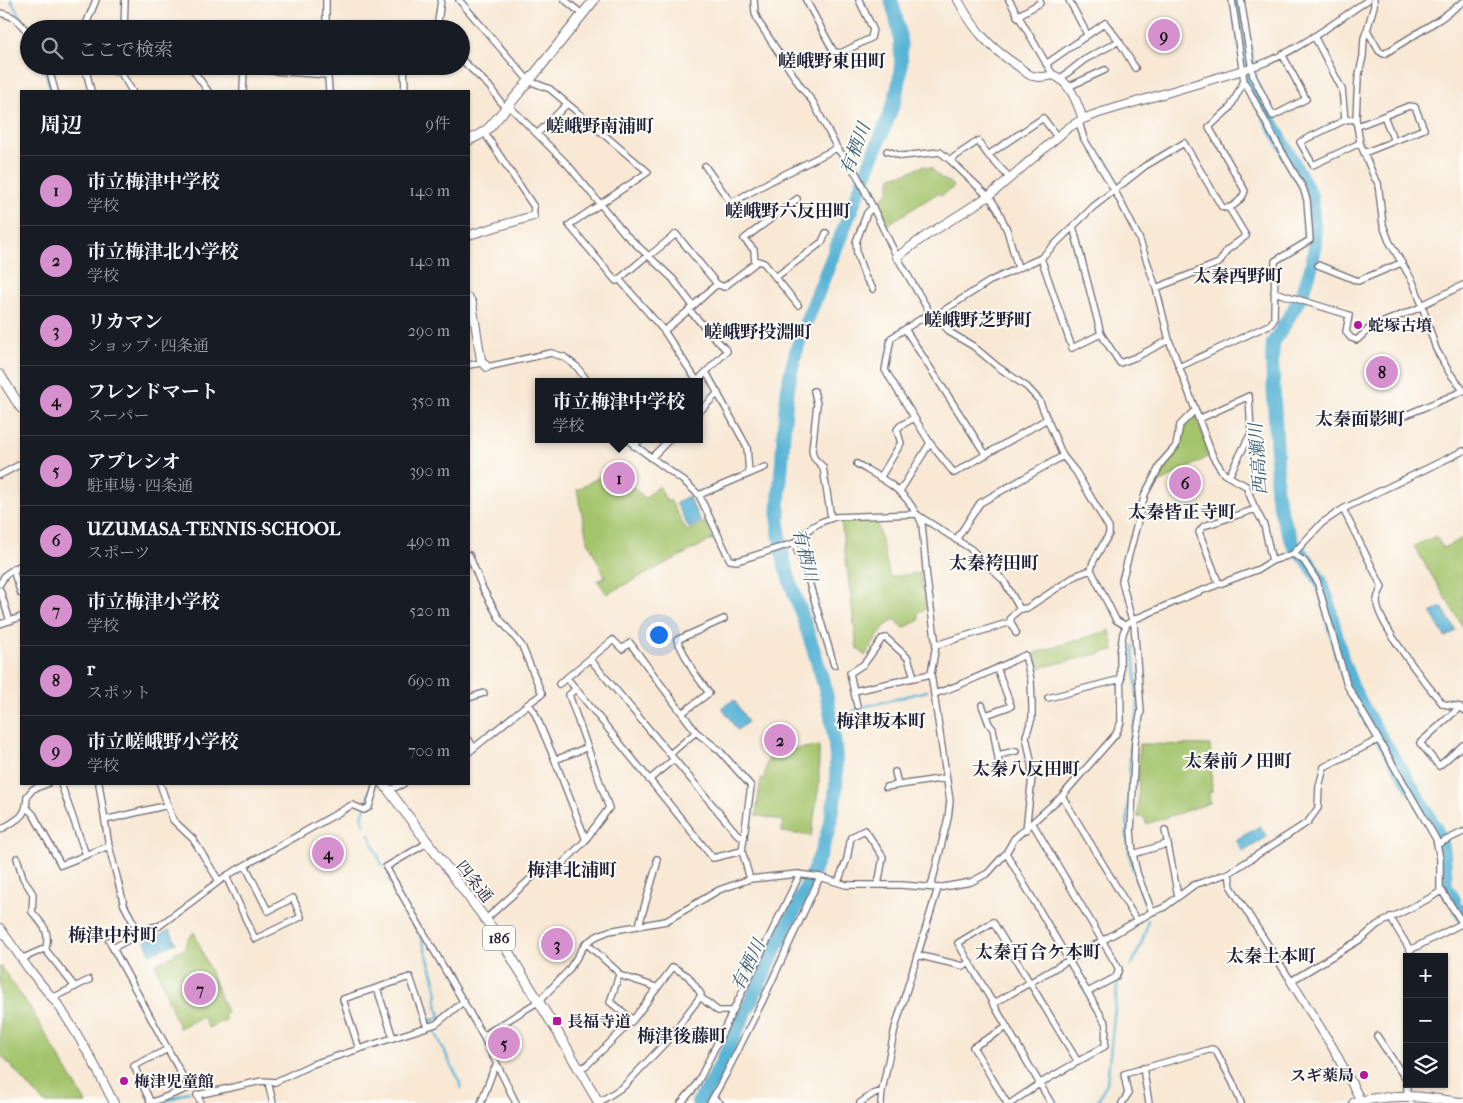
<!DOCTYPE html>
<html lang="ja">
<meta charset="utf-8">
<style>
:root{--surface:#171b24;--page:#242831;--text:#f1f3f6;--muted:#9ea1a6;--line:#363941;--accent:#d690ce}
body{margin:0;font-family:"IM FELL French Canon","Noto Serif JP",serif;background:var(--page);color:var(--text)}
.controls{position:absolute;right:15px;bottom:15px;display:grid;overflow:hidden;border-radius:0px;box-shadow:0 1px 4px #0004}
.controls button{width:45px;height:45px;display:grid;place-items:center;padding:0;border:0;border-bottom:1px solid var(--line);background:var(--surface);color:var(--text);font:25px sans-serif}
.you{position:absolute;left:658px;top:634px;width:18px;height:18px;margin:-12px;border:4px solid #fff;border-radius:50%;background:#1a73e8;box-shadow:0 0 0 8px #1a73e833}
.badge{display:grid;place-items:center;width:32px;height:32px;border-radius:50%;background:var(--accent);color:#111;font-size:16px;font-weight:700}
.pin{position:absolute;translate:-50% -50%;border:2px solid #fff;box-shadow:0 1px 5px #0006}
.popup{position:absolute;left:535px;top:378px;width:168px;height:65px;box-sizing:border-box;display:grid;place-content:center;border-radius:0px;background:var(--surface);filter:drop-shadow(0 1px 4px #0005);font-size:16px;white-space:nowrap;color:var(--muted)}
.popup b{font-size:19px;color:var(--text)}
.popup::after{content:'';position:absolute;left:50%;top:100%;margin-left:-10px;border:10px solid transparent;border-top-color:var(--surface)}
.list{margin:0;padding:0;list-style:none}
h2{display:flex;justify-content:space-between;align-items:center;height:65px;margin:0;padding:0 20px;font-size:21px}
h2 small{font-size:16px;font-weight:400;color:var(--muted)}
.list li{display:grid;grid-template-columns:32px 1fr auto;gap:15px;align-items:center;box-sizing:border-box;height:70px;padding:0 20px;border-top:1px solid var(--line)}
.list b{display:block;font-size:19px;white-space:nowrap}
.list p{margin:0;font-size:16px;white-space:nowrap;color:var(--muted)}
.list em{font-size:16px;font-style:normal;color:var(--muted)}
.icon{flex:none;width:28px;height:28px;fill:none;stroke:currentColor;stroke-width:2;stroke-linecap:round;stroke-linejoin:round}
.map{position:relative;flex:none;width:1463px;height:1103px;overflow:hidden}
.search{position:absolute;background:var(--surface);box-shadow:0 1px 4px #0004;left:20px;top:20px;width:450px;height:55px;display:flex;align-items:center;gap:12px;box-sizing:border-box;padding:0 18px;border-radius:28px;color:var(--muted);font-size:19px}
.panel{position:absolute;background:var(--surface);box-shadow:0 1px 4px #0004;left:20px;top:90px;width:450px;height:695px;border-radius:0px}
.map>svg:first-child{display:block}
</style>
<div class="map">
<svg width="1463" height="1103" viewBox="0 0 1463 1103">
<rect width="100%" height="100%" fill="#fdfcf7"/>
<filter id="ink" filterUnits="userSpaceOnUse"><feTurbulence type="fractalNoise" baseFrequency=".02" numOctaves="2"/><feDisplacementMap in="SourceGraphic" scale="10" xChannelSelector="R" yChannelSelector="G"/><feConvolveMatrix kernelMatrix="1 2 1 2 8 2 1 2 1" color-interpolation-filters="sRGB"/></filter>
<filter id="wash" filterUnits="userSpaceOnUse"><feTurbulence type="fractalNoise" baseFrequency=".0096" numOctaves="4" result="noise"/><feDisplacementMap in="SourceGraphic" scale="20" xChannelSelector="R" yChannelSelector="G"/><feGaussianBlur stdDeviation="1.12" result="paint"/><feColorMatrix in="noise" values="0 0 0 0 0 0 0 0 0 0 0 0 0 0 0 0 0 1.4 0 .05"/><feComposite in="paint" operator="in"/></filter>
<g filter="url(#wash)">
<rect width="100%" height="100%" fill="#f8e8d4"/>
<path fill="#a4c46c" stroke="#637354" d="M923,166L931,168L942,179L949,182L954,187L941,196L938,193L885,226L875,204L888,193L891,177L906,173Z
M1195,412L1210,456L1148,489L1163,462L1177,447L1182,425Z
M618,466L622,470L619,474L645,498L659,486L667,502L670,500L687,531L705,522L713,539L607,594L598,581L605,577L587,539L577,490Z
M876,518L890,577L920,573L926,609L918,612L919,620L904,628L894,619L884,627L865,656L861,651L857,649L841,520Z
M1436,536L1443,548L1463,538V627L1414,546Z
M1110,630L1114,650L1039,668L1035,653Z
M785,737L787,750L819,746V786L811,836L782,832L783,821L756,815L761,778L764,779L767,761L775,753L769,743L779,738Z
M1139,744L1210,745L1212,792H1209L1210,803L1146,824L1145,818L1138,817Z
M194,932L227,1012L223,1014L226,1020L208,1028L203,1017L179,1028L155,964L175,955L174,953L184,949L187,941Z
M0,966L29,1006L86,1103H44L0,1054Z"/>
<path fill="#59b4d6" stroke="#3e6b88" d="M688,496L701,522L689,528L676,503Z
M1442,607L1456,631L1445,637L1431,613Z
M734,700L748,722L737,730L722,707Z
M1260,826L1267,837L1243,852L1236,840Z
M170,930L176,943L150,954L145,941Z"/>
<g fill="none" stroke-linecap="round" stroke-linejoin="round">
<path stroke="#59b4d6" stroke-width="2.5" d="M11,0L21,18L30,29
M44,66L51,91
M1120,579L1126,555
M1133,645L1138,709L1131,736L1127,833C1129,862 1137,882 1147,909
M843,719L855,710L863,707L927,691
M834,736L840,723
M364,825L362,817L372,784
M369,835L382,865
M389,879L422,940L434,978L437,993L436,1000L440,1017L430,1021L452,1067L458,1077L461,1088
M1131,966C1139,951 1145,936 1148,920
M163,1103L189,1091
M1097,1103L1107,1083L1118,979"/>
<path stroke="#59b4d6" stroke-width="14" d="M1237,0L1251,84L1310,193C1312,202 1313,211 1313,220C1314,226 1315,233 1315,239C1315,278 1293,312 1273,343L1272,362L1277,456L1276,491L1283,519L1294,546L1308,561L1321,582L1327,599L1343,662L1352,686L1369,718L1424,807L1441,839L1444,853L1446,886L1454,900
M1460,910L1463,916
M698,1103L712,1082C735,1035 757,988 780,940C804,891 833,841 836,785C839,722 820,668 800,609C794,593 788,577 784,561C775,527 779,497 782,463C783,440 784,418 787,396C789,375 795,355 801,335L887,121C890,112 894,104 896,95C905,64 901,30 891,0"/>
</g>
</g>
<g filter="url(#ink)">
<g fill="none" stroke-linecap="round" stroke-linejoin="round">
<defs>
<path id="minor" d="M326,0V29
M459,0L529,81L550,89L648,172L569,225L616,281L619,279L664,331L697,381L727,351L689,310L664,331
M565,0L582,14
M754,0L755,13L758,21L801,87L813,102L837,148L857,175L897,257L930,313L935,316L951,333L973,346L998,367L1027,387L1039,400L1063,456L1076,472L1109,528V534L1093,562L1091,570L1116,620L1126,626
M806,0L834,52L841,53L871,38L873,29L859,0
M1009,0L1053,75
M1069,0L1087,34
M1241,0L1253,76L1273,116L1306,99L1282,54
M1374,0V6L1367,30L1379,51L1384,54L1440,19L1463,2
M0,13C16,16 19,22 29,34
M1017,16L1040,3V0
M84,29L96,0
M124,29L125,0
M437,29L441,0
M1367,30L1364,38L1363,56L1358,79L1357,97L1356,119L1360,143L1374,177L1378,183L1383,225L1389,241L1413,282L1422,305L1436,349L1449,372L1463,390
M1314,36L1342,89L1345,120
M461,59L489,86L505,108
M1046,64L1105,23L1119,41L1135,68
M48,66L55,91
M85,66L91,91
M96,66L121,73
M122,66L121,73L132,91
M190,66L208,91
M208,66L328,75
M327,66L329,91
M404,66L405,91
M1243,70C1289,58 1329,26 1368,0
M1061,78L1084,60L1119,41
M1068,87L1105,70
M243,91L244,68
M508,105L568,165L625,234L673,279L693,306L689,310
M1384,116L1394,141
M1356,119L1345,120L1300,142L1313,165L1360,143
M1079,122L1084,139L1115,191L1139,238L1156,288L1169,340L1213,457L1224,474L1246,486L1254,506L1264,525L1272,561
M1358,126L1409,106L1415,107L1424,129L1364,153
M484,132L534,207L533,216
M537,134L567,104
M887,151L902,156L940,152L950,160L991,199L998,210L1007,230L1018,268
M988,155L1043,118L1058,138
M950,160L978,141L988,155L1010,178
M705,166L731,203L771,181L837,148
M873,207L867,213L856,242L857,254L865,277L873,289
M1073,226L1101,334L1120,363L1136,357L1169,340
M649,256L676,234L717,284L724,287L758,261L764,263L798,305
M1041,258L1072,348L1101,334
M755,263L754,250L744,239L797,199
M1318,265L1358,281L1401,263
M776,277L822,242L826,233
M619,279L648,255
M1156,288L1219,263L1227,250L1246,236L1229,208
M1274,292L1349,315L1346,332L1351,338L1357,340L1371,327L1419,308L1422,305L1463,285
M693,306L717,284
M930,313L891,338L885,370L930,443L954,473L1047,419
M935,316L990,281L1041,258L1093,207L1145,166L1184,143L1222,207C1231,211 1242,200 1245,191L1209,127L1230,108L1244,81
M905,329L986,455
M469,365L482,363
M487,367L551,353L564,357L577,367L588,382
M1179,367L1271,324L1274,319L1275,261L1310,240L1307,200L1303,188L1273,136L1244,81L1232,0
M706,372L747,447L749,473
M814,391L817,404L812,451L814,458L823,467L831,518
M699,412L718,393
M1199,419L1249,396L1251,433L1229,476
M1394,420L1463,391
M626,439L685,482L699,495L730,560L737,561L794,543L812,527L821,522L835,517L916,514
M634,446L641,439
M651,458L670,439
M857,464C880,478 904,488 916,514L971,549L1004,581L1020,609L1027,608L1077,575L1091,570
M0,475L21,464
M880,478L901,443L897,430L900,426L914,418
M900,491L930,443
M699,495L765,467
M1343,509L1382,587C1380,591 1377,597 1377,601C1375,620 1429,688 1443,704L1460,707L1463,710
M918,515L922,524L927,580L936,645L931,674L950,801L948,818L931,887
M956,540L980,503L1063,456
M794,543L805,569L834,665
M1293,554L1304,561L1317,581L1347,685L1436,839L1440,859V888L1463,924
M469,555L483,589L499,618L522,646L542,694L528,704L469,752
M21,565L16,568L14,573L21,594
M0,584L5,575L15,568
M1219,584L1199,532L1204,526L1256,509
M0,590L10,621
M0,624L21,617
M1016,633L1010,620L1013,615L1020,609
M936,645L1011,622
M590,659L737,834L744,838
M567,678L713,858L742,851
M559,684L613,640L622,649L630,643L696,732L719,750L751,786L742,851L750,879
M854,691L931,674
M934,694C966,684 995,669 1025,655L1031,680L1032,705V718L1026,736L1031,761L1032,777L1026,830
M469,698L484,693
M1048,698L1121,679
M528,704L534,711L554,758L586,840
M982,705L989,724L993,729L1000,769
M857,706L850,673L864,664L882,639L886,638L908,658L914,677
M1460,707L1420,743L1439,766L1463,745
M682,713L709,693L693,671L677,640L724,619
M986,715L1011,706L997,668
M469,740L474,748
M670,754L696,732
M998,755L1016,751
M555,760L588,747
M895,772L898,785
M649,780L674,759
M61,784L86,855
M99,784L109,846L124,905L140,935
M160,784L173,820L193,839L219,881
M886,787L946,778
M389,790L403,784
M1062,796L1137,921
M27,808L33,814L61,865L109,846
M105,820L168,805
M1033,824L1119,969L1116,977L1088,992
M0,830C17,819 27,818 27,796L33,789L47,784
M1165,830L1178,896
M427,843L386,867L483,1036L516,1103
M1438,844L1463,832
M1006,853L1106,1024L1105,1046L1039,1084L1011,1103
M1133,854L1167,844
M17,858L23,878L33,894L32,912C43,925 50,930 46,948L21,959
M1229,873L1231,887L1291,981L1361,939L1377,925L1430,898L1441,891
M226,876L255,939L301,917L293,898L268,911L245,865
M838,882L847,859L851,837L865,830L883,857L878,885
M1152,912L1137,873L1133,854L1131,831L1135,741L1141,711L1134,624L1130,614L1122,581L1145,494L1162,462L1176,446L1180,425L1195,410
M1390,917L1410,950L1463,923
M486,919L538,872L558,868L583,843L609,808L569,695L576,688
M639,925L657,864V859
M109,941L189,1088L150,1103
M586,943L617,971L619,975L656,987
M113,948L152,927L159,926L226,876L352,805L364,810L369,807L376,784
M45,949L75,987
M917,955L963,966L969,963
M619,975L610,1002L633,1020
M377,988L393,1038
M700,997L718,1011H733
M52,998L89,980
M993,1004L1152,912L1163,908L1194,885L1229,873L1302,826L1308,822L1318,808L1319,787L1324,767L1378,740
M1007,1027L973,1047L1007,1103
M483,1036L539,1001L568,971L586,943L597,936L609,931L666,921L719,890L750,879L797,874L820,877L846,885H901L938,888L971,882L988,873L1006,853L1014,839L1062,796L1116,734L1121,722L1120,653L1123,633L1127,624L1133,620L1193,594L1259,569L1272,561L1293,554L1322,523L1343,509L1463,451
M1377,1036L1407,1081
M359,1049L343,999L410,977L427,1027
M1143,1068L1149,1103
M579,1069L587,1065L633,1020L673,967L688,976L701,994L700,997L666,1042L624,1086L598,1103
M268,1082L273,1103
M1407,1084V1096
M713,1098L720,1103
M151,1103L134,1066L168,1049
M201,1103L197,1095L262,1081L275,1082L313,1064L436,1024L464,1001
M481,1103L493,1071L497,1065
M681,1103L695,1087L701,1076L800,874
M710,1103L726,1074L763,1000L820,877
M860,1103L873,1094L882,1091
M881,1103L882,1091L895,1028L938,888
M1051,1103L958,943L993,922L1078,1062
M1122,1103L1128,1094L1124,1074L1212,1049L1216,1051L1233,1083L1241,1103"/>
<path id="tertiary" d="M958,0C974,30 989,47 1018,66C1022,69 1026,73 1030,75C1036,78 1047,77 1053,75C1071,82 1077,103 1083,119
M469,235L533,216
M897,257L924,237L989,196L1068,128L1083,119L1099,113L1243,70
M469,298L472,303L481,360L487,367
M0,928L28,968L59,1006L75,1031L92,1060L114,1103
M1291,981L1333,1048L1362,1103"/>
<path id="secondary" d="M469,140L479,135L489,128L529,81L594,0
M1354,1103C1393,1092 1424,1097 1463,1103"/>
<path id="primary" d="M0,375L21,408
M384,784L501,940L558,1033L599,1103"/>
</defs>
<use href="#minor" stroke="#6d6771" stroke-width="8"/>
<use href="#tertiary" stroke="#6d6771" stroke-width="10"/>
<use href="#secondary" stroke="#6d6771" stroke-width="11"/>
<use href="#primary" stroke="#6d6771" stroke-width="11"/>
<use href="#minor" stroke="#fff" stroke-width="5.5"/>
<use href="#tertiary" stroke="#fff" stroke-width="8"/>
<use href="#secondary" stroke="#fff" stroke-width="9"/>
<use href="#primary" stroke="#fff" stroke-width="9"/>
</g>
</g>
<g fill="#b5179e" stroke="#fdfcf7" stroke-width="2">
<circle cx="1358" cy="325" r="5"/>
<rect x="552" y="1016" width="10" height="10" rx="2.5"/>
<circle cx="1364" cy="1075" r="5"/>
<circle cx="124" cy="1081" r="5"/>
</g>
<g text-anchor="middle" stroke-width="4" stroke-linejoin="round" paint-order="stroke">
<rect fill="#fdfcf7" stroke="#646373" stroke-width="1" x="483" y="925.5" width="32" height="25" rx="4"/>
<g font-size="15" font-weight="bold" fill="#22223b">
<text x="499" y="943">186</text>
</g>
<g font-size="16" font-weight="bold" fill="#22223b" stroke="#fdfcf7" text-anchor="start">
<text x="1368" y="331">蛇塚古墳</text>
<text x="567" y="1027">長福寺道</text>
<text x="1354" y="1081" text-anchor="end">スギ薬局</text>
<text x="134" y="1087">梅津児童館</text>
</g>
<g font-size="16" fill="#22223b" stroke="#fdfcf7">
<text transform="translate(475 881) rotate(52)" y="6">四条通</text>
</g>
<g font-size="18" font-weight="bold" fill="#22223b" stroke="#fdfcf7">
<text x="832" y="67">嵯峨野東田町</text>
<text x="600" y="132">嵯峨野南浦町</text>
<text x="788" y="217">嵯峨野六反田町</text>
<text x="1238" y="282">太秦西野町</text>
<text x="978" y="326">嵯峨野芝野町</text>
<text x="758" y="338">嵯峨野投淵町</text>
<text x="1360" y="425">太秦面影町</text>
<text x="1182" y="518">太秦皆正寺町</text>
<text x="994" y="569">太秦袴田町</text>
<text x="881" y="727">梅津坂本町</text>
<text x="1238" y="767">太秦前ノ田町</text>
<text x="1026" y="775">太秦八反田町</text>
<text x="572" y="876">梅津北浦町</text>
<text x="113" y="941">梅津中村町</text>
<text x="1038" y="958">太秦百合ケ本町</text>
<text x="1271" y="962">太秦土本町</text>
<text x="682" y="1042">梅津後藤町</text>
</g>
<g font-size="18" font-style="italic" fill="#385c79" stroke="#fdfcf7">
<text transform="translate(855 149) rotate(-69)" y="6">有栖川</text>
<text transform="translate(1258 459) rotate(-94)" y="6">西高瀬川</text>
<text transform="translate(805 555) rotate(77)" y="6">有栖川</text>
<text transform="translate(748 965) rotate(-64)" y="6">有栖川</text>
</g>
</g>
</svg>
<div class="controls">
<button>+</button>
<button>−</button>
<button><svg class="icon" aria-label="layers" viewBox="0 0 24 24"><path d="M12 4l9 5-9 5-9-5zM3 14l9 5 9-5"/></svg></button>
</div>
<div class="you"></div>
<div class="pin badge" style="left:619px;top:478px">1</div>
<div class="popup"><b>市立梅津中学校</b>学校</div>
<div class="pin badge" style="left:780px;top:740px">2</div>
<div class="pin badge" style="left:557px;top:944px">3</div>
<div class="pin badge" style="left:328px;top:853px">4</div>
<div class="pin badge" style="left:504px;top:1043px">5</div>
<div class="pin badge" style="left:1185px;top:483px">6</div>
<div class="pin badge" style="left:200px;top:989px">7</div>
<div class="pin badge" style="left:1382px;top:372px">8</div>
<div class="pin badge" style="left:1164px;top:35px">9</div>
<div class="search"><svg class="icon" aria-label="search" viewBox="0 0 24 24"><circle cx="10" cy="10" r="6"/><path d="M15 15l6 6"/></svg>ここで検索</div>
<section class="panel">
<h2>周辺<small>9件</small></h2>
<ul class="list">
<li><span class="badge">1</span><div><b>市立梅津中学校</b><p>学校</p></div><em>140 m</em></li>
<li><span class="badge">2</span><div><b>市立梅津北小学校</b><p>学校</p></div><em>140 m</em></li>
<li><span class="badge">3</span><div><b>リカマン</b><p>ショップ · 四条通</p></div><em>290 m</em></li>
<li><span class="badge">4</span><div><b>フレンドマート</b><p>スーパー</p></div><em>350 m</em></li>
<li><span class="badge">5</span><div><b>アプレシオ</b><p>駐車場 · 四条通</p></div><em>390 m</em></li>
<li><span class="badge">6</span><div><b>UZUMASA-TENNIS-SCHOOL</b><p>スポーツ</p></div><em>490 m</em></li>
<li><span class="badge">7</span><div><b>市立梅津小学校</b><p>学校</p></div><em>520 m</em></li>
<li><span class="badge">8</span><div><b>r</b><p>スポット</p></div><em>690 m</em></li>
<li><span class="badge">9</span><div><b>市立嵯峨野小学校</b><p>学校</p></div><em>700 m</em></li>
</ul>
</section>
</div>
